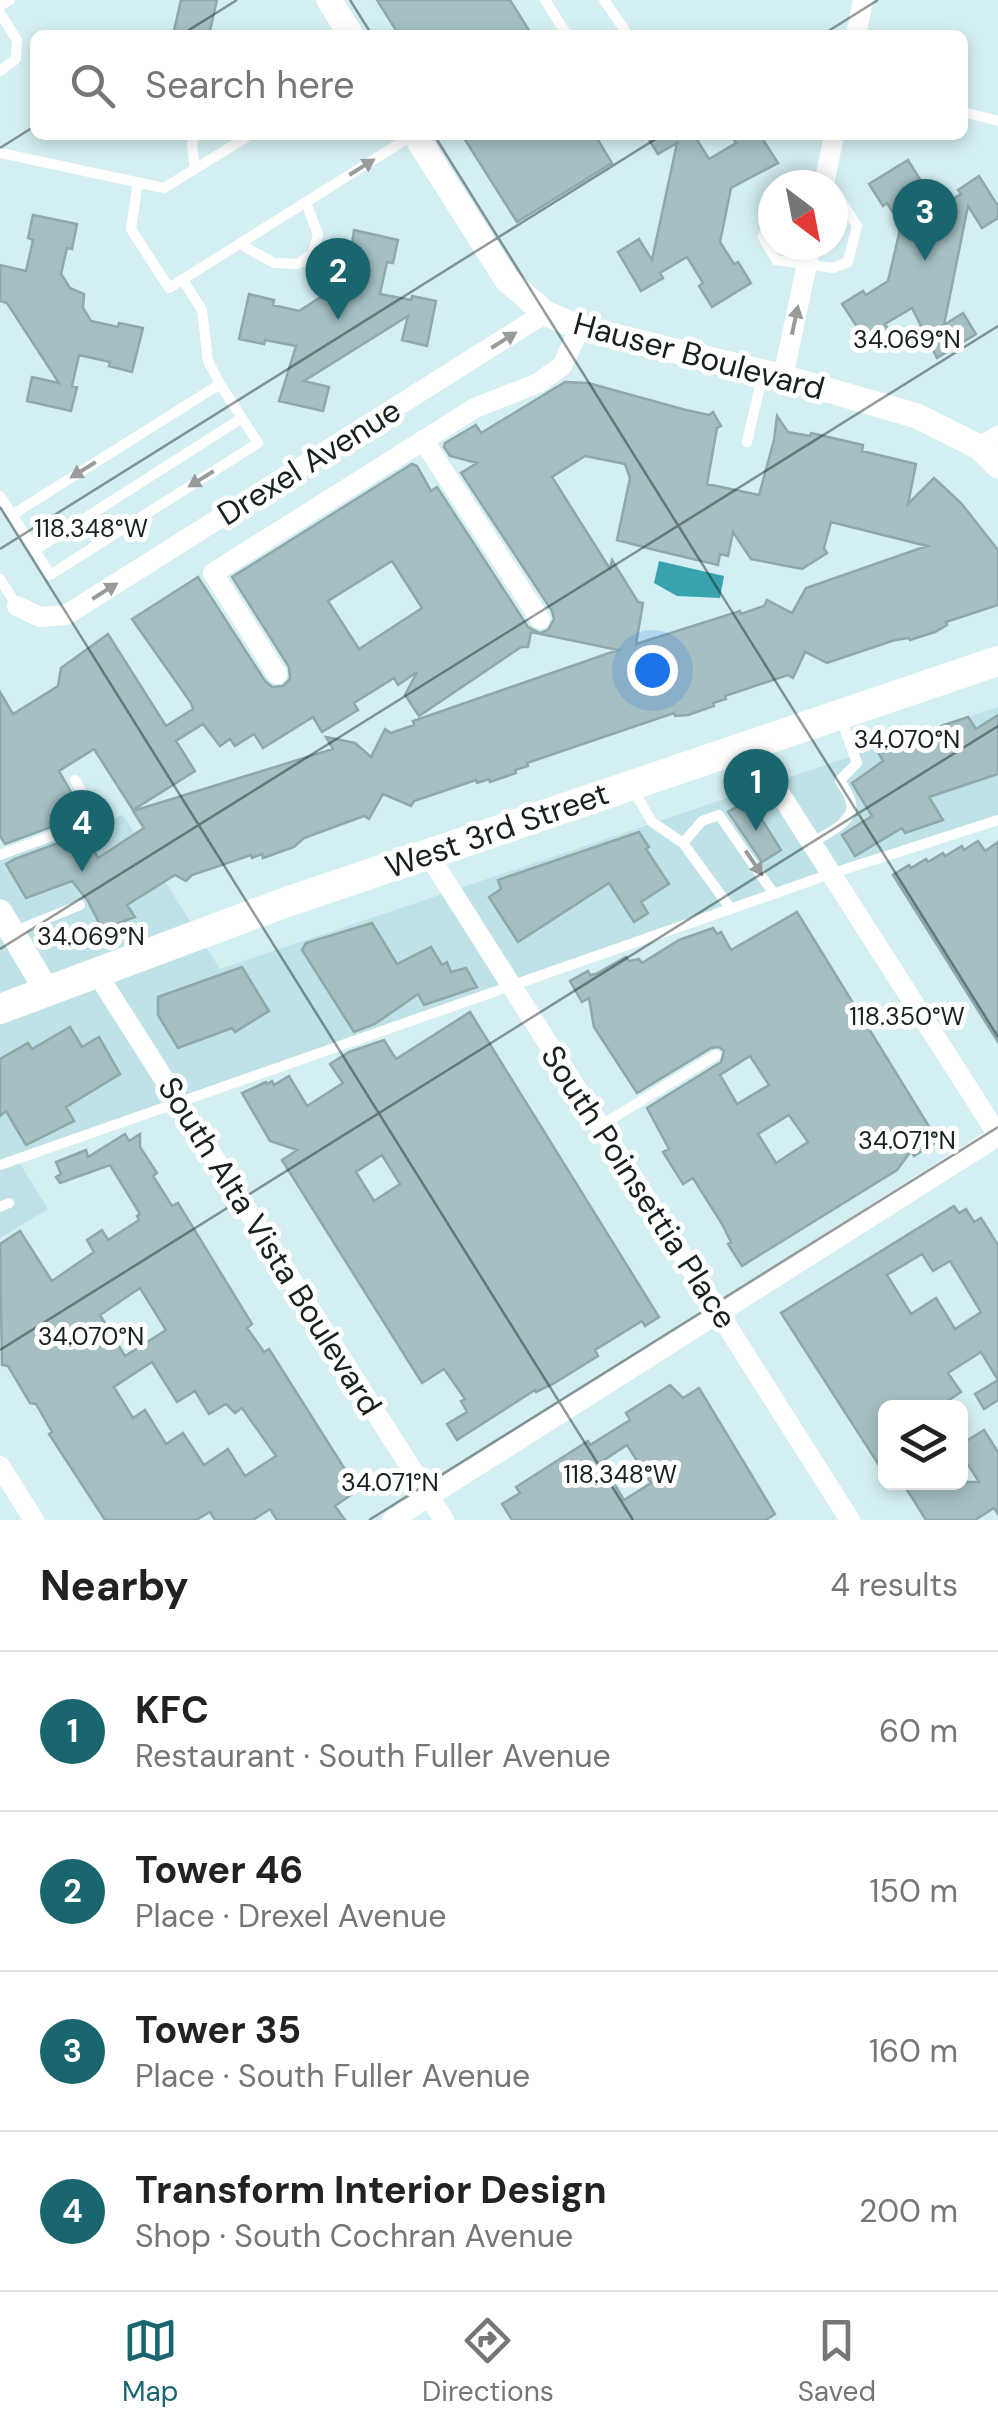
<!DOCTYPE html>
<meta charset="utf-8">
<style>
:root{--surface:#fff;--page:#f6f6f6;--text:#222;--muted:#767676;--line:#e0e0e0;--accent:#1a666f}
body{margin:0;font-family:"DM Sans",sans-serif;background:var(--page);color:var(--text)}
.controls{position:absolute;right:30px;bottom:30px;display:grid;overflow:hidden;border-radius:15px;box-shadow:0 5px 15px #0003}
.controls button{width:90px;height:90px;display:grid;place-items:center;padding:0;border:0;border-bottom:2px solid var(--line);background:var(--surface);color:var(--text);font:50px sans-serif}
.compass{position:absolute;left:758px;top:170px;width:90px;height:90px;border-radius:50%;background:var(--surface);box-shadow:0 5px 15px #0003;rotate:148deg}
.you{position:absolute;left:652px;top:670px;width:35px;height:35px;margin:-25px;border:8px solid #fff;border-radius:50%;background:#1a73e8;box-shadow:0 0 0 15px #1a73e833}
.badge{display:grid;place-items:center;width:65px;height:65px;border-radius:50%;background:var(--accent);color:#fff;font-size:32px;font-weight:700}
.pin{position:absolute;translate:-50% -82px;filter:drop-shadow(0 2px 5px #0008)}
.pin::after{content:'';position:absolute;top:52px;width:35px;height:30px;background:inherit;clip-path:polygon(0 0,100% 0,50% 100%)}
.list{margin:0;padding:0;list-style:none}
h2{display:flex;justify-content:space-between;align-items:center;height:130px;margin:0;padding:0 40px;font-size:42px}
h2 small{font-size:32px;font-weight:400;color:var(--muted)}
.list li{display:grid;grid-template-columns:65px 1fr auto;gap:30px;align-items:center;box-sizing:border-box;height:160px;padding:0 40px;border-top:2px solid var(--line)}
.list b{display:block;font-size:38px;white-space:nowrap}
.list p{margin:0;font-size:32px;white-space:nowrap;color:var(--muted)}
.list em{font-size:32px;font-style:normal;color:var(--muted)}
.icon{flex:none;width:55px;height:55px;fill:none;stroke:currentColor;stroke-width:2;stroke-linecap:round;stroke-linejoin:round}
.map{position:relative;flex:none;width:998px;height:1520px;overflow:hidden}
.search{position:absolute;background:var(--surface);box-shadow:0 5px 15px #0003;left:30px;right:30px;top:30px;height:110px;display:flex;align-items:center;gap:25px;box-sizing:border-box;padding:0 35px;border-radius:15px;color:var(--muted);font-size:38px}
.sheet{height:770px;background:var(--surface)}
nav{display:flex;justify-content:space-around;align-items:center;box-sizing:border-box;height:140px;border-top:2px solid var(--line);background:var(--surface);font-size:28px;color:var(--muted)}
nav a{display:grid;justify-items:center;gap:5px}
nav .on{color:var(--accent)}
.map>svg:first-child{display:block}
</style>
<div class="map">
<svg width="998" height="1520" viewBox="0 0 998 1520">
<rect width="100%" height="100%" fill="#d4eff3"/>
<path fill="#bee2e7" d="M998,707V816L19,1162L48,1209L0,1238V860L123,815L220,969Z"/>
<path fill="#38a3af" d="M659,561L724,576L720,598L677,596L654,583Z"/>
<path fill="#a5bfc2" stroke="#8ea8ab" stroke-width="2.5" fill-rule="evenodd" d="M181,0H217L209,35H173Z
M377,0H510L532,35H399Z
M462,135H595L612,163L517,222Z
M646,135H694L709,159L736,143L731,135H760L778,163L731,188L720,242L734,264L738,262L751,283L712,307L699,286L703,283L687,257L660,273L663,278L641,291L618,252L639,239L652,260L677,143L658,154Z
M908,160L921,181L917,183L934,210L961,194L958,190L979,176L998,206V218L982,228L968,206L944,325L963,313L976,334L937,358L912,308L885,324L888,329L867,342L842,304L863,291L866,295L888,281L901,225L887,203L883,206L869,184Z
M33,215L77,224L72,249L67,248L61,274L70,288L84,294L83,308L91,321L118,327L119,323L143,328L132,372L109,366L110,362L79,355L72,386L77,387L71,411L27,401L32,377L59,383L7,303L0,301V265L26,271L33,240L28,238Z
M354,230L398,240L393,263L387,262L380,294L411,300L412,296L436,301L427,346L402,340L408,316L304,381L329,387L323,411L279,401L296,346L265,340L264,344L239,339L249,294L274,300L273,305L299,311L347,280Z
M565,382L588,383L686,410L709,415L713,412L721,426L717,428L707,484L759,495L774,440L777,416L788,432L810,436L811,433L863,445L862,451L916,464L908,504L934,478L961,503L998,550V605L946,622L947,625L935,632L910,640L909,638L895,640L827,663L805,652L793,678L788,675L725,696L726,699L713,703L714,706L688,715L675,716L674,713L527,763L528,766L515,770L516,773L490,782L489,779L477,783L476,780L414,801L411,806L383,794L369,819L364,816L304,838L294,847L263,858L262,854L252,858L251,855L192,875L186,881L175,875L127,905L135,917L102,929L88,901L72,881L26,898L6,864L15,859L66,840L72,852L94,851L98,858L144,828L133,811L333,749L326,737L355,743L371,757L385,729L391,733L414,725L413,721L618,650L531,632L528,647H521L419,716L405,695L417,672L398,685L394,678L354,703L358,710L322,732L313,717L263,748L254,734L235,746L230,739L220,746L203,724L176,741L195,771L133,810L94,749L59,771L79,806L57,819V825L5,844L0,836V692L13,714L58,686L61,668L108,634L166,726L193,709L191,703L132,619L198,577L265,681L272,687L283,686L290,679L289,667L232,577L412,464L417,466L431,491L437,487L528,627L540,633L548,630L554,619L552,611L461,473L477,463L450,456L444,447L445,443L476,425L481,433ZM585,456L625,464L630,478L617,540L655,550L718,565L720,554L728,556L733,532L751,559L802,569L827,553L824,548L831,522L927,546L806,588L792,613L767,600L764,606L741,614L740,611L636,644L643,603L638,602L612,560L610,569L552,477ZM392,561L422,608L359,649L328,601Z
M998,715V774L929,797L943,820L905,833L902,828L855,856L842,835L872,816L852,783L883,761L878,752L904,743L902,739L968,717L976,729Z
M749,799L781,850L762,862L728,812Z
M639,832L649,847L646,849L669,884L641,902L648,913L634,922L609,883L518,942L489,897L501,889L498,880Z
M978,841L985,851L998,842V1042L893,875L909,865L911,868L926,859L928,862L943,853L945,856L962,846L964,850Z
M797,912L938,1141L914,1156L911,1151L897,1170L742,1266L728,1244L731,1242L722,1224L693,1178L683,1184L663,1152L669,1149L647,1108L721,1062L724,1051L719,1047L711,1048L637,1093L594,1027L589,998L582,1002L570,981L588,971L590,975L596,974L626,957L629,961L639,959L642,963L679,940L713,928L717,934L721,932L731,950ZM750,1056L769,1085L737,1104L720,1075ZM789,1115L808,1142L776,1163L758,1134Z
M372,923L397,964L431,947L442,965L447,962L451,972L466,968L477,987L424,1005L418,994L375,1024L354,1032L302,950L306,943Z
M242,967L269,1011L235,1032L232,1028L178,1048L158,1015V997Z
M470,1012L659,1317L645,1326L642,1321L595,1350L598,1356L553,1384L536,1392L535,1390L457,1440L447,1424L467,1412L461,1401L465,1399L444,1369L422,1383L282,1160L297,1150L270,1141L242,1093L266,1082L267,1084L272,1081L274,1085L289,1076L307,1106L343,1083L330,1064L349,1052L384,1040L396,1059ZM382,1155L400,1184L374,1201L356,1172Z
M70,1027L82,1047L99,1037L120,1074L66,1107L74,1121L26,1145L6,1111L0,1116V1059L28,1043L32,1049Z
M125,1134L129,1141L140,1134V1147L157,1173L153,1176L172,1206L178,1203L252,1324L247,1328L264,1352L269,1349L358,1490L335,1506L345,1520H277L270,1509L253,1520H215L210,1512L196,1520H105L49,1434L52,1432L36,1404L30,1403L8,1366L2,1365L0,1244L20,1231L52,1281L94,1252L87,1240L102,1230L108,1240L139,1220L137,1216L140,1214L110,1165L60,1183L56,1177L61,1174L56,1162L86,1150L88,1157ZM140,1288L166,1330L125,1356L100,1315ZM152,1362L177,1402L195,1391L209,1414L226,1404L235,1413L242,1408L276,1456L245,1476L228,1449L204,1465L183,1433L166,1444L145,1410L133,1418L114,1387Z
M954,1206L959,1213L966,1209L974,1222L981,1218L998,1245V1400L984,1409L975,1394L998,1380L981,1352L948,1373L961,1392L937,1408H886V1476L781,1313ZM922,1254L933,1271L950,1261L981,1312L955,1329L936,1298L911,1314L887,1275Z
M670,1385L683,1398L699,1388L775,1514L766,1520H512L502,1504L520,1493L516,1487L588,1441L590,1445L630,1420L626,1413ZM627,1445L651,1483L624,1500L601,1462Z
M984,1430L998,1452V1514L994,1508L975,1520H926L902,1482H979L960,1452V1445Z"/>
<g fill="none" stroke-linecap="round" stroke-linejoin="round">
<path stroke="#fff" stroke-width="10" d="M545,0L567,35
M604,0L628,35
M0,6L10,0
M0,13L17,40L16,59L0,71
M963,112L998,121
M195,135L192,144L195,169
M0,153L164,188L250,135
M138,182L131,229L169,288L413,135
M773,211L763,237L776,260L833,268L848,262L857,226L840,199L833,197
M240,244L274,263L298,264L312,254L318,235L306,202
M183,280L202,310L208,361L220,384
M747,442L763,373
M0,496L35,550L242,418
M12,515L220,384L258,443L50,575L35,550
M0,579L17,606
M633,790L652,822L683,843L731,909
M683,843L702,821L719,815L774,894
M811,843C824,835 856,822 851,803C850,795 843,787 840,780L857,763L841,719
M0,855L87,823L91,809L75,780
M13,932L80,905
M600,1126L716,1055
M0,1165L830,874L998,820
M0,1207L9,1203"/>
<path stroke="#fff" stroke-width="20" d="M856,35L863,0
M824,185L834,135
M783,377L811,245
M423,440L540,619
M979,447L998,436
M17,606L40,617L66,615L545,313
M277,674L213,573L475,408L538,383L562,366L580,328
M749,745L998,1135
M428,854L850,1520
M96,972L444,1520
M0,1466L34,1520
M392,1520L998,1136"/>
<path stroke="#fff" stroke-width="25" d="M329,0L351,35
M415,135L507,280L545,313L580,328L783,377L917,416L979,447L998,466
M0,912L47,991"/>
<path stroke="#fff" stroke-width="30" d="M0,1009L281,904L998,661"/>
</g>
<defs><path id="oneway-solid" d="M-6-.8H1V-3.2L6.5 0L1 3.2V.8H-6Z" transform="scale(2.5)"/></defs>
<g fill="#979b9c">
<use href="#oneway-solid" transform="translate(362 167) rotate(-32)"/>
<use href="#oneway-solid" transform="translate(795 320) rotate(-78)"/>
<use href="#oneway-solid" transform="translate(504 340) rotate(-32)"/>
<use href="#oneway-solid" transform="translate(83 470) rotate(148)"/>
<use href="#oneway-solid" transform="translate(201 479) rotate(148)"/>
<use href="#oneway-solid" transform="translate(105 591) rotate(-32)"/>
<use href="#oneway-solid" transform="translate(754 863) rotate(56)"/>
</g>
<path fill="none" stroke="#172122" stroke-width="2.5" stroke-opacity="0.45" d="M350,0L372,35M181,35L237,0M822,35L878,0M434,135L998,1037M0,148L35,126M0,507L633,1520M0,549L662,135M0,949L998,326M0,1350L998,726M369,1520L998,1127"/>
<g text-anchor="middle" stroke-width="10" stroke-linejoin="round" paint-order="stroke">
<g font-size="32" fill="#172122" stroke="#fff">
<text transform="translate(699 356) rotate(15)" y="11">Hauser Boulevard</text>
<text transform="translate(309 462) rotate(-32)" y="11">Drexel Avenue</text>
<text transform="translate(497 830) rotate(-19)" y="11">West 3rd Street</text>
<text transform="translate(639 1187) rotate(57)" y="11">South Poinsettia Place</text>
<text transform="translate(270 1246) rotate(58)" y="11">South Alta Vista Boulevard</text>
</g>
</g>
<g font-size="25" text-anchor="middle" fill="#172122" stroke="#fff" stroke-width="10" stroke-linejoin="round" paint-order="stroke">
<text x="907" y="348">34.069°N</text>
<text x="91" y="537">118.348°W</text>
<text x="907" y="748">34.070°N</text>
<text x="91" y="945">34.069°N</text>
<text x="907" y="1025">118.350°W</text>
<text x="907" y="1149">34.071°N</text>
<text x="91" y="1345">34.070°N</text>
<text x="620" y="1483">118.348°W</text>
<text x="390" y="1491">34.071°N</text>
</g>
</svg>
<div class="controls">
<button><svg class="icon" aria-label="layers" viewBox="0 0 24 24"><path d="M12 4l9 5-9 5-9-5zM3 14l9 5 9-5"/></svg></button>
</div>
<svg class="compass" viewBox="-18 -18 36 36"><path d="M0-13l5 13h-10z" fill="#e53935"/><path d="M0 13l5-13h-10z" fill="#767676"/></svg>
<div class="you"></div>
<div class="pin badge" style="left:756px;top:831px">1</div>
<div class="pin badge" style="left:338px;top:320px">2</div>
<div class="pin badge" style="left:925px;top:261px">3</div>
<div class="pin badge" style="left:82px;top:872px">4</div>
<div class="search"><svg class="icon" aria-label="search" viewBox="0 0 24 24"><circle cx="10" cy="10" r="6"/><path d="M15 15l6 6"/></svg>Search here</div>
</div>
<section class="sheet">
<h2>Nearby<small>4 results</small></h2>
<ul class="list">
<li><span class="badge">1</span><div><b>KFC</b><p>Restaurant · South Fuller Avenue</p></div><em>60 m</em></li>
<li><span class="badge">2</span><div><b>Tower 46</b><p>Place · Drexel Avenue</p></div><em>150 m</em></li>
<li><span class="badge">3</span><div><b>Tower 35</b><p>Place · South Fuller Avenue</p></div><em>160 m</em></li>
<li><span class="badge">4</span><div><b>Transform Interior Design</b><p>Shop · South Cochran Avenue</p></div><em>200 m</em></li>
</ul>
</section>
<nav>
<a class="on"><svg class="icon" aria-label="map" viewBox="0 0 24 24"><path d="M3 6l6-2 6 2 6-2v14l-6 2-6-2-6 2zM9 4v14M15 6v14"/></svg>Map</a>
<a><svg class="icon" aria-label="directions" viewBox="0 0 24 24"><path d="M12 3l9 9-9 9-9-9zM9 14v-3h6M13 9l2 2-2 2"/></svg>Directions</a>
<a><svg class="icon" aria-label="saved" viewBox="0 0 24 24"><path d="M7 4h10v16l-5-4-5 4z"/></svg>Saved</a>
</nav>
